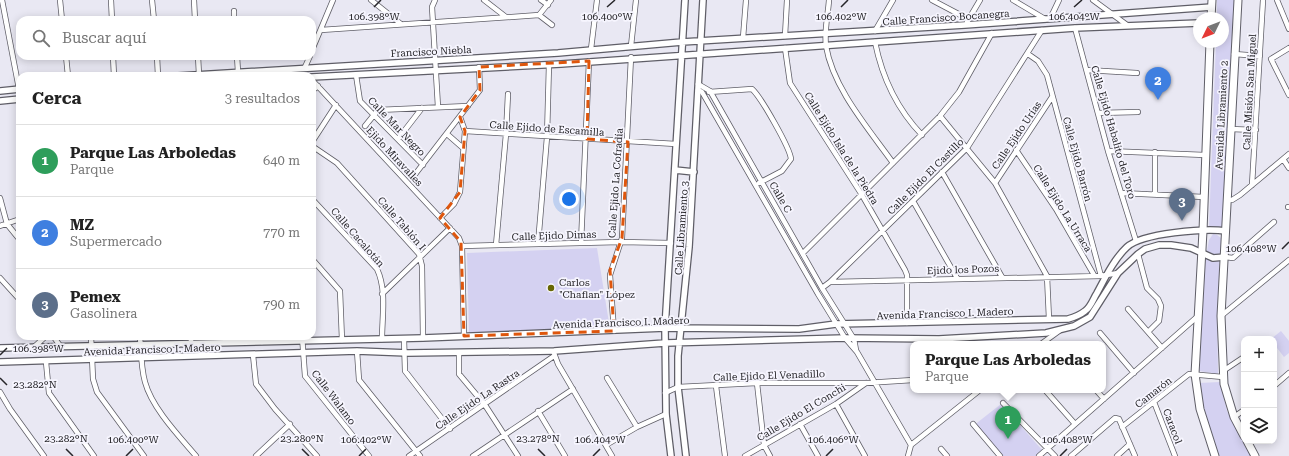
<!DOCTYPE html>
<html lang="es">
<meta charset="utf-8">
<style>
:root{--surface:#fff;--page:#f6f6f6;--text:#222;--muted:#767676;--line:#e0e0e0;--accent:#ea580c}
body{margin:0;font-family:"Roboto Serif",serif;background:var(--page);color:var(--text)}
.controls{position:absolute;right:12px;bottom:12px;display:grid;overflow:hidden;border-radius:8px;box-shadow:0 2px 10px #0003}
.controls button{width:36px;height:36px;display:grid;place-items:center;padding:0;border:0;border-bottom:1px solid var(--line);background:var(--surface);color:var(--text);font:20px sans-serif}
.compass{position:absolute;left:1193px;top:12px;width:36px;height:36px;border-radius:50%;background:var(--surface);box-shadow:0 2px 10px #0003;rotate:227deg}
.you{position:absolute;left:569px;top:199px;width:14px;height:14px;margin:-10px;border:3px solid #fff;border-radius:50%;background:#1a73e8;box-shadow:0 0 0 6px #1a73e833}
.badge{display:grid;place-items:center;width:26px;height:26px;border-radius:50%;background:var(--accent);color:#fff;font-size:13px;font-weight:700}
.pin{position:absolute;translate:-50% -33px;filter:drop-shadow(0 1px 2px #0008)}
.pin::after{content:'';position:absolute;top:21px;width:14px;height:12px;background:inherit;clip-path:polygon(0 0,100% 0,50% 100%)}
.popup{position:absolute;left:910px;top:341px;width:196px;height:52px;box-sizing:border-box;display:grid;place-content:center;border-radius:8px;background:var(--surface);filter:drop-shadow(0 1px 3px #0005);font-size:13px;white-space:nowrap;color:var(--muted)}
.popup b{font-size:15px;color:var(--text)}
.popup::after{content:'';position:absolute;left:50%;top:100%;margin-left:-8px;border:8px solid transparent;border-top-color:var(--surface)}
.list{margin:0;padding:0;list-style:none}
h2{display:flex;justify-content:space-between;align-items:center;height:52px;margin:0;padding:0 16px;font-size:17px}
h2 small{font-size:13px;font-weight:400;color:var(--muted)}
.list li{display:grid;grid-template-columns:26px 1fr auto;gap:12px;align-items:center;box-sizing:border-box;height:72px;padding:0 16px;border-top:1px solid var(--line)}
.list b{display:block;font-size:15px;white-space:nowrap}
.list p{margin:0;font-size:13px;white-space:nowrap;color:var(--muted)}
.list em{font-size:13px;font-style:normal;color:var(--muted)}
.icon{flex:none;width:22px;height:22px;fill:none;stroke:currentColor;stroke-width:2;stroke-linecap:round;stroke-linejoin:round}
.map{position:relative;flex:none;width:1289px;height:456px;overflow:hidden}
.search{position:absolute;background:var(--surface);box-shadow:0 2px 10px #0003;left:16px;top:16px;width:300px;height:44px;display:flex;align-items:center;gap:10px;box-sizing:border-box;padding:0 14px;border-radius:12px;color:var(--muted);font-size:15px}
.panel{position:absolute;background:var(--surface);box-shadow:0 2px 10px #0003;left:16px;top:72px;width:300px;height:268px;border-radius:12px}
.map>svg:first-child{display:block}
</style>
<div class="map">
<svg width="1289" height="456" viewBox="0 0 1289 456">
<rect width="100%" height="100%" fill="#e9e8f3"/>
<path fill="#d4d1f1" d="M1217,0H1236L1222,227H1209L1216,42H1223V18H1217Z
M1213,234L1217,235L1221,238V252L1217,256H1212L1207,251L1209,240Z
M597,248L610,329L469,334L467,253Z
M1205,255L1220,260L1217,309L1218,374L1199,371L1197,339Z
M1281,331L1289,341V353L1284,357L1274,344V339H1271Z
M1220,382L1227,411L1251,456H1218L1205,423L1199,383Z
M1001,404L1044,452L1039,456H997L973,426Z"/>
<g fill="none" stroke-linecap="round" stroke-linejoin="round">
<defs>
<path id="minor" d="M2,0L19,89
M60,0L62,20
M111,0L112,20
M152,0L154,20
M194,0L195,20
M371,0L401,24
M435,0L432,7L438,107
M484,0L506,17
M541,0L548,5
M829,0C828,15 824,31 826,46C833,88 868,128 893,163
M932,0L968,19
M1013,0L1045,19
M1093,0L1127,25
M1277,0L1289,29
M234,11V20
M539,15L552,25
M1050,19L1059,0
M967,22L980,0
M1075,28L1108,151L1136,241
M321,30L539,15L551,0
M875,31L893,0
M785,36L787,0
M743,38L746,0
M875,42C882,77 897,109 922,135
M631,46L636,0
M785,48L790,83L862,195L905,270L907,275V323
M1289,48L1271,59L1289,95
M591,49L597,0
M312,50L333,0
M1028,54L1038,61L1047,75L1101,276
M1234,54L1260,56
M66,56L68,76
M113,56L114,76
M157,56L158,76
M198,56L199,75
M237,56L238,72
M305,67L310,56
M1087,70L1137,73
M356,75L360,101L423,165
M312,80L459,238L462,246L464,336
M698,84L710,91L822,288L854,339L856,350
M698,90L702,92L818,294L845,338L857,352L911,445L908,456
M312,91L318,86
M709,92L752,89C761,97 790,148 791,159L782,171L759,183
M1098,113L1138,112
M940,116L995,183L1047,276L1049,319
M365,126L378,110L468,106
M1230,129L1256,130
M465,131L676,144
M447,134L463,148
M398,139L422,108
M312,142L336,105
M312,146L337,163L419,254L422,266L423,338
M1016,150L1056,209L1094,275
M1108,151L1205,155
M1283,159L1289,168
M942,172L1002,277
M413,177L480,90L479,67
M995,183L1052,97
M1252,185L1263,0
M1121,193L1204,197
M1155,193V152
M0,198L7,224L20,240
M312,199L377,269C387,290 382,317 382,339
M1227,200H1232L1240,195L1289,154
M913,201L957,278
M1288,207H1289
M440,218L454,204L460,192L465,131L460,117
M0,226L20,219
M581,243L589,61
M538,244L547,137L549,64
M496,245L506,134L508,94
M462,246L621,242L671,243
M803,253L940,116L959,92L992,33
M1138,254L1147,288L1158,299L1161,306L1159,321L1148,332
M1225,257L1233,258L1274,222
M312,259L340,291L342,340
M0,278L20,300
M830,282L967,148L1042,30
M822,288L830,282L1101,276L1118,273
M382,294L450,228
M1128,309L1162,348
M1221,316L1289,260
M614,331L610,275L622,238L631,57
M1100,333L1134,373
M53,336L61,347
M91,336L93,379L97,392L144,456
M140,336C141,351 141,368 145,382C152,408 179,436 196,456
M191,336V345
M302,336L305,376L369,456
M404,339L405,371L450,429
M262,342V336
M1041,344L1059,331
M33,348L46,336
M357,351L359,380L420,456
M459,353V374L485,405L518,456
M554,353L558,364L612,456
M253,355L256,384L275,409L317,456
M46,362L49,393L94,456
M1223,371L1244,357
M607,378L637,427
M757,383L764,445L770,456
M716,386L725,456
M1274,386L1289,373
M1045,390L1075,424
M1096,390L1104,399
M0,392L10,409L44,456
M665,393L678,387L757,383H866L913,380
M1154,402L1175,456
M1003,403L1055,456
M836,404L865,456
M538,411L565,456
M1234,417L1244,410
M800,424L818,456
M973,424L1000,456
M1122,427L1189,374L1223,377
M606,445L637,427L666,414
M911,445L980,390
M941,449L947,456
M256,456L290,424
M409,456L554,356
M473,456L573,389
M745,456L836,404L866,383
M1039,456L1198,316
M1071,456L1115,418L1119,419L1135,456
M1117,456L1130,444"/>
<path id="tertiary" d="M178,76L558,53L682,42L965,25L1212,7
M312,77L561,64L1075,28L1199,23
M0,91L20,89
M0,101L20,99
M675,170L694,172
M0,348L423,338L665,328L799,329L836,324L1068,319C1075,317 1080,315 1085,311C1091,307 1093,299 1097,293C1105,278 1114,259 1127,247C1142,233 1206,228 1226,231
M0,362L357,351L408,353L554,351L665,343L845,338L939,339L1046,333L1074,326L1090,317L1118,273L1138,254L1145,249L1159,245H1171L1191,248L1213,258L1225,257
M671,456L666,414L665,328L685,0
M686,456L678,387V356L689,247L703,0"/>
<path id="primary" d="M1238,0L1221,316L1224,384L1234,417L1244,436
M1211,18L1212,0
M1210,42L1203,231L1195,374L1200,409L1215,456
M1247,441L1255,456"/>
</defs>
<use href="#minor" stroke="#5f5e67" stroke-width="6"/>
<use href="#tertiary" stroke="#5f5e67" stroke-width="8"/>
<use href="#primary" stroke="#5f5e67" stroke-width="9"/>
<use href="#minor" stroke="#fff" stroke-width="4.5"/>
<use href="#tertiary" stroke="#fff" stroke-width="5.5"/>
<use href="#primary" stroke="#fff" stroke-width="7"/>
</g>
<path fill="none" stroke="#de560d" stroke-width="3" stroke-dasharray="8 5" stroke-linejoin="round" d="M589,61L587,139L628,142L622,238L610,270L614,331L464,336L461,242L440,218L460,192L465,131L460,117L480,90L479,67Z"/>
<path fill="none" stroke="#262529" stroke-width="1.5" d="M374,7L381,0M607,7L615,0M841,7L848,0M1074,7L1082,0M1282,249L1289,242M0,355L7,348M0,378L7,385M66,449L73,456M302,449L309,456M538,449L545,456M126,456L133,449M359,456L366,449M593,456L600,449M826,456L833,449M1060,456L1067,449"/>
<circle fill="#676702" stroke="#f6f5fe" stroke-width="1.5" cx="551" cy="288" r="4"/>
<g text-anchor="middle" stroke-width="3.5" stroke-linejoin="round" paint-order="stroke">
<g font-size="10" fill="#262529" stroke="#f6f5fe">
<text transform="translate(946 17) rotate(-4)" y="4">Calle Francisco Bocanegra</text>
<text transform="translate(431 51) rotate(-3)" y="4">Francisco Niebla</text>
<text transform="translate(1249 92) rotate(-87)" y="4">Calle Misión San Miguel</text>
<text transform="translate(1221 115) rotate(-87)" y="4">Avenida Libramiento 2</text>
<text transform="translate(397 126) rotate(46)" y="4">Calle Mar Negro</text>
<text transform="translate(547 128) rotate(4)" y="4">Calle Ejido de Escamilla</text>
<text transform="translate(1114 132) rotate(74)" y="4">Calle Ejido Habalito del Toro</text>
<text transform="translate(1016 135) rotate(-56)" y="4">Calle Ejido Urías</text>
<text transform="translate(842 148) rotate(58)" y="4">Calle Ejido Isla de la Piedra</text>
<text transform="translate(395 156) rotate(47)" y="4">Ejido Miravalles</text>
<text transform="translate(1078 159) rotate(75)" y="4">Calle Ejido Barrón</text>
<text transform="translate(925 176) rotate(-45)" y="4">Calle Ejido El Castillo</text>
<text transform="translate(615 183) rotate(-86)" y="4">Calle Ejido La Cofradía</text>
<text transform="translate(781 197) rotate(60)" y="4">Calle C</text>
<text transform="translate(1063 208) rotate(58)" y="4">Calle Ejido La Urraca</text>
<text transform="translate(402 223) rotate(49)" y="4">Calle Tablón I</text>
<text transform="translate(681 228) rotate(-86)" y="4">Calle Libramiento 3</text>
<text transform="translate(554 235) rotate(-2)" y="4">Calle Ejido Dimas</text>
<text transform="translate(358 237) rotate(49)" y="4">Calle Cacalotán</text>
<text transform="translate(963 269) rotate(-2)" y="4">Ejido los Pozos</text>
<text transform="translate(945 313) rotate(-2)" y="4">Avenida Francisco I. Madero</text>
<text transform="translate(621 322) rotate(-2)" y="4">Avenida Francisco I. Madero</text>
<text transform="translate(152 349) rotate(-2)" y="4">Avenida Francisco I. Madero</text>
<text transform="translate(769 375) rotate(-2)" y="4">Calle Ejido El Venadillo</text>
<text transform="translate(1153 392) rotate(-38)" y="4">Camarón</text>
<text transform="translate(334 397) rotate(53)" y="4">Calle Walamo</text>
<text transform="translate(477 399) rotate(-34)" y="4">Calle Ejido La Rastra</text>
<text transform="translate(801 412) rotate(-31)" y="4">Calle Ejido El Conchi</text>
<text transform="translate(1173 426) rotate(69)" y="4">Caracol</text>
</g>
<g font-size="10" fill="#262529" stroke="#f6f5fe" text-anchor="start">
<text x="559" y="286">Carlos<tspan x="559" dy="12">"Chaflan" López</tspan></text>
</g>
</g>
<g font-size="10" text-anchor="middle" fill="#262529" stroke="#f6f5fe" stroke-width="3.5" stroke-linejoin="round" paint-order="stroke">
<text x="374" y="20">106.398°W</text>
<text x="607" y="20">106.400°W</text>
<text x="841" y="20">106.402°W</text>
<text x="1074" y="20">106.404°W</text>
<text x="1251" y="252">106.408°W</text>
<text x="38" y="352">106.398°W</text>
<text x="35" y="388">23.282°N</text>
<text x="66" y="442">23.282°N</text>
<text x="302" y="442">23.280°N</text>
<text x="538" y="442">23.278°N</text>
<text x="133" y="443">106.400°W</text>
<text x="366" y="443">106.402°W</text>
<text x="600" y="443">106.404°W</text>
<text x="833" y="443">106.406°W</text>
<text x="1067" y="443">106.408°W</text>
</g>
</svg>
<div class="controls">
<button>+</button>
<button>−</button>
<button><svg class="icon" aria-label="layers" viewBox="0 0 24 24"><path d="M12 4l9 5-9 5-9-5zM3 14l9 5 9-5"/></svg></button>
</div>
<svg class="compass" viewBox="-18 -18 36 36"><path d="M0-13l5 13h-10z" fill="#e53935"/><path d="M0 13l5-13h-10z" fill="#767676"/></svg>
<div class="you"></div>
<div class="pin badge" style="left:1008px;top:439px;background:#2e9e5b">1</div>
<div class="popup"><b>Parque Las Arboledas</b>Parque</div>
<div class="pin badge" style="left:1158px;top:100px;background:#3f7fe0">2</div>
<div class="pin badge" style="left:1182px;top:221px;background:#5c6f8a">3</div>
<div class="search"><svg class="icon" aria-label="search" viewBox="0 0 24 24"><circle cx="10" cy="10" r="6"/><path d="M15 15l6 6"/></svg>Buscar aquí</div>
<section class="panel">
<h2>Cerca<small>3 resultados</small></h2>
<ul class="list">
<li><span class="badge" style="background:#2e9e5b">1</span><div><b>Parque Las Arboledas</b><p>Parque</p></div><em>640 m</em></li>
<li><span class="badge" style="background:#3f7fe0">2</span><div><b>MZ</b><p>Supermercado</p></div><em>770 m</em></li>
<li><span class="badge" style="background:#5c6f8a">3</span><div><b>Pemex</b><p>Gasolinera</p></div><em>790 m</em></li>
</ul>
</section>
</div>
